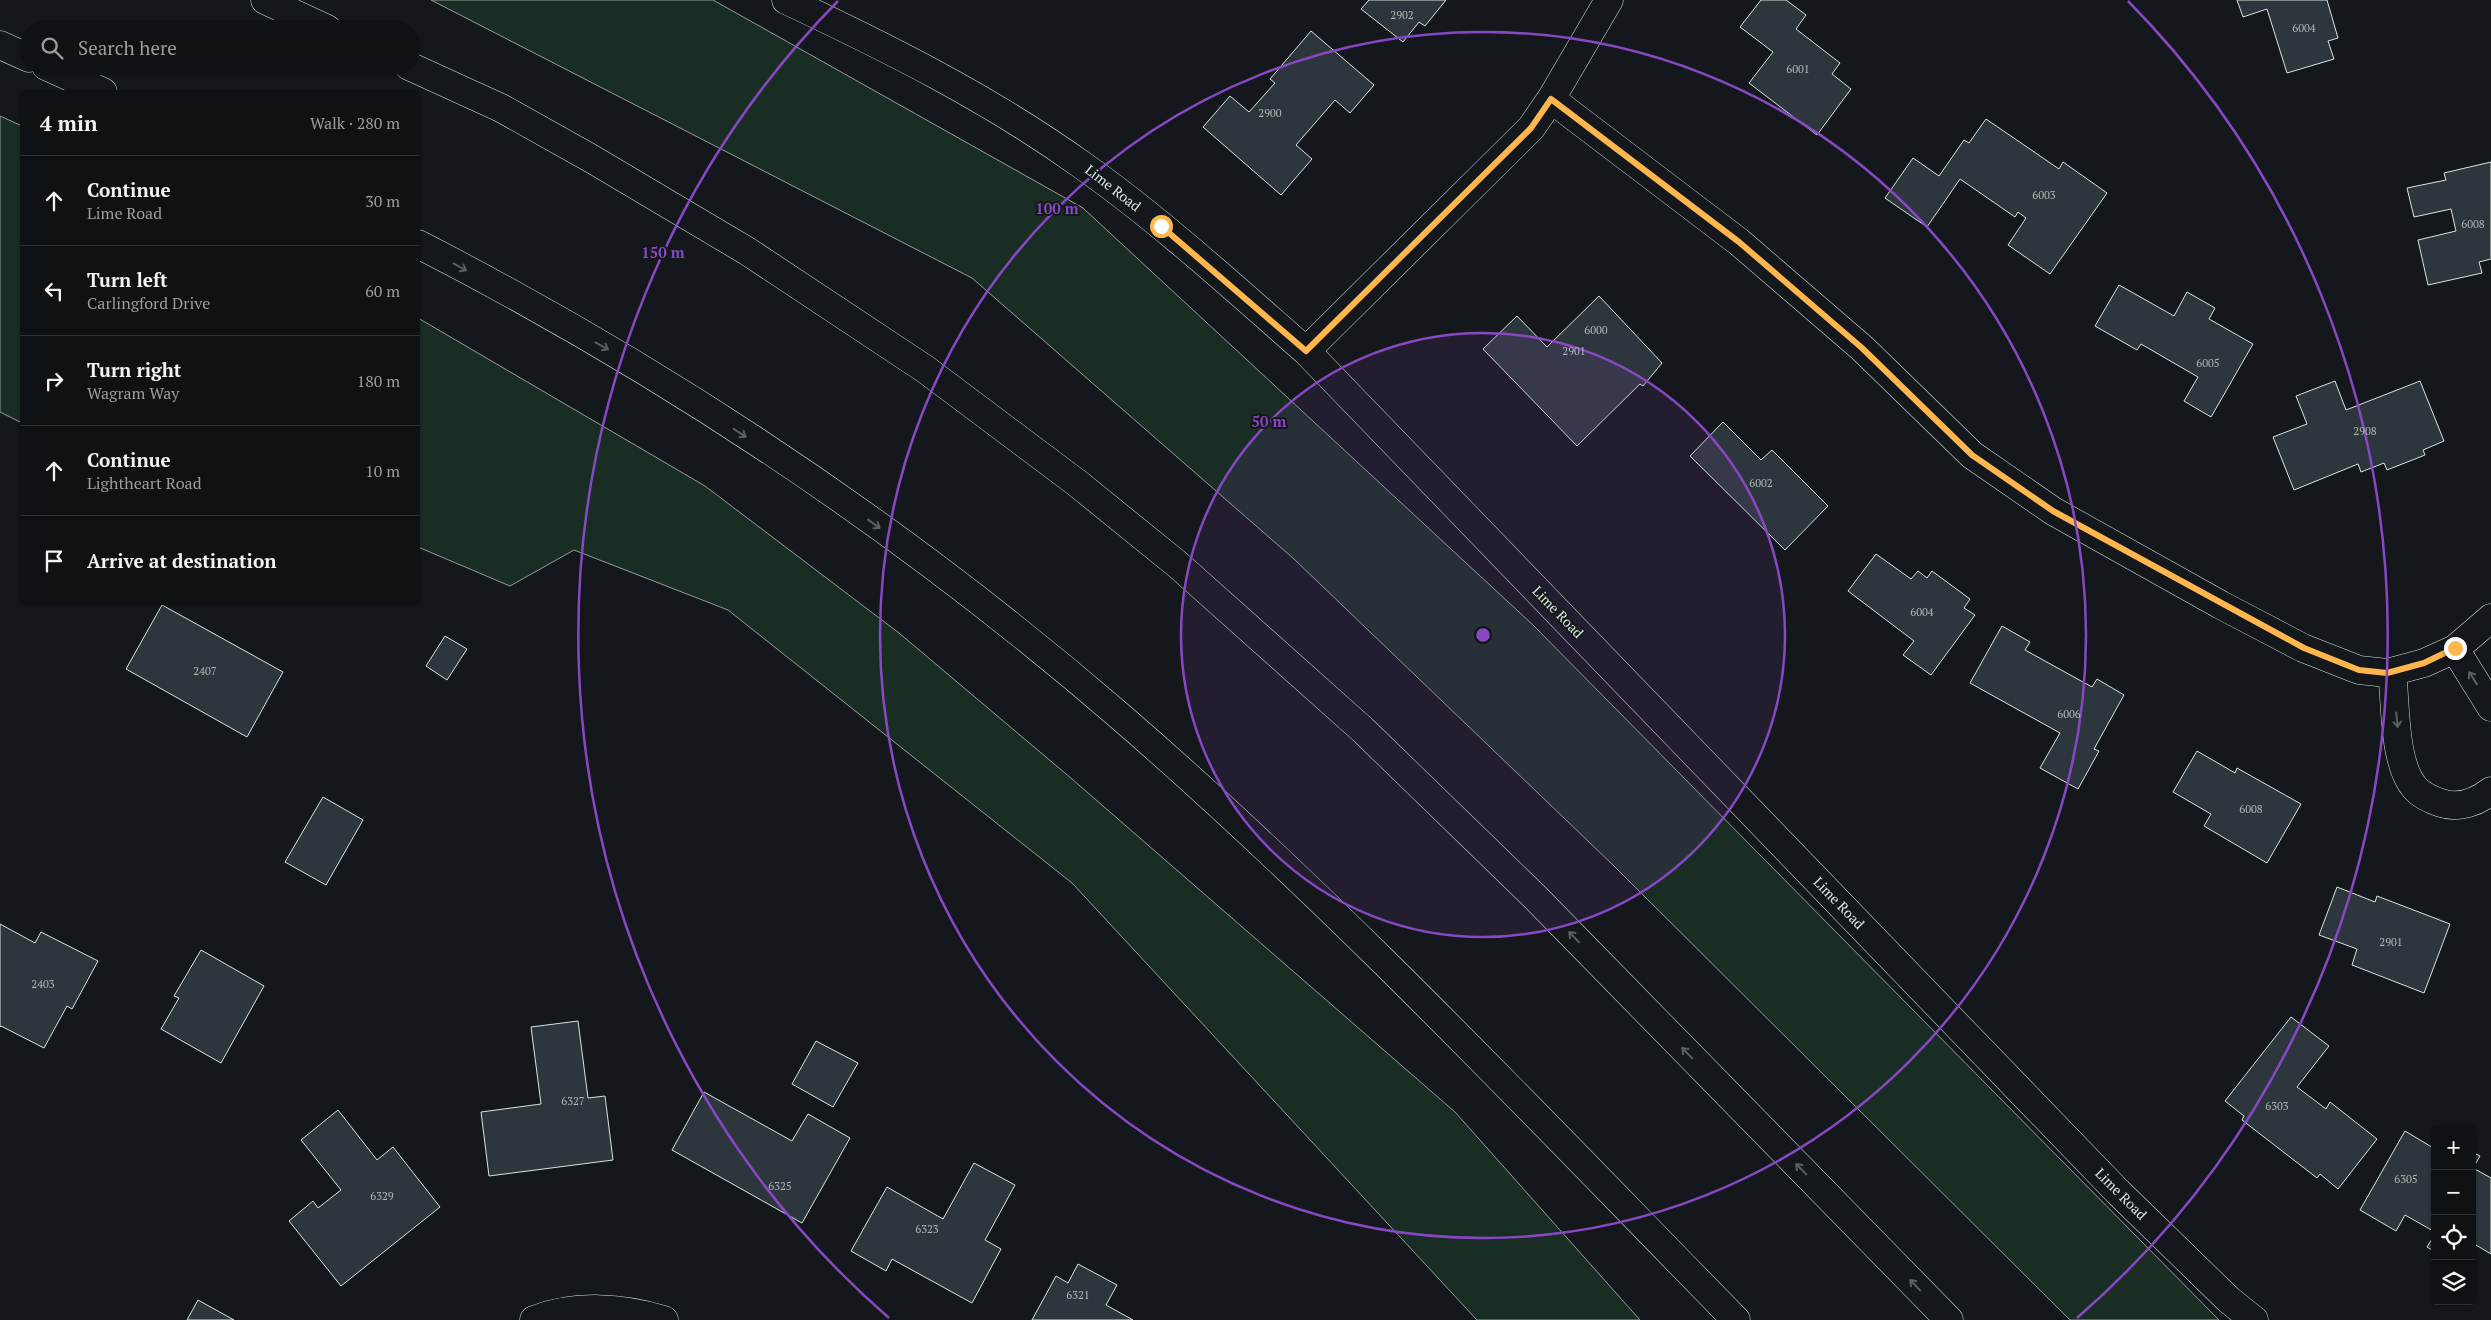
<!DOCTYPE html>
<meta charset="utf-8">
<style>
:root{--surface:#0f1215;--page:#1d2022;--text:#f1f3f6;--muted:#9b9ea0;--line:#2f3234}
body{margin:0;font-family:"PT Serif",serif;background:var(--page);color:var(--text)}
.controls{position:absolute;right:15px;bottom:15px;display:grid;overflow:hidden;border-radius:5px;box-shadow:0 1px 4px #0004}
.controls button{width:45px;height:45px;display:grid;place-items:center;padding:0;border:0;border-bottom:1px solid var(--line);background:var(--surface);color:var(--text);font:25px sans-serif}
.stop{position:absolute;width:15px;height:15px;margin:-11px;border:4px solid #ffb74d;border-radius:50%;background:#fff}
.stop.end{background:#ffb74d;border-color:#fff;box-shadow:0 1px 5px #0008}
.list{margin:0;padding:0;list-style:none}
h2{display:flex;justify-content:space-between;align-items:center;height:65px;margin:0;padding:0 20px;font-size:21px}
h2 small{font-size:16px;font-weight:400;color:var(--muted)}
.list li{display:grid;grid-template-columns:32px 1fr auto;gap:15px;align-items:center;box-sizing:border-box;height:90px;padding:0 20px;border-top:1px solid var(--line)}
.list b{display:block;font-size:19px;white-space:nowrap}
.list p{margin:0;font-size:16px;white-space:nowrap;color:var(--muted)}
.list em{font-size:16px;font-style:normal;color:var(--muted)}
.icon{flex:none;width:28px;height:28px;fill:none;stroke:currentColor;stroke-width:2;stroke-linecap:round;stroke-linejoin:round}
.map{position:relative;flex:none;width:2491px;height:1320px;overflow:hidden}
.search{position:absolute;background:var(--surface);box-shadow:0 1px 4px #0004;left:20px;top:20px;width:400px;height:55px;display:flex;align-items:center;gap:12px;box-sizing:border-box;padding:0 18px;border-radius:28px;color:var(--muted);font-size:19px}
.panel{position:absolute;background:var(--surface);box-shadow:0 1px 4px #0004;left:20px;top:90px;width:400px;height:515px;border-radius:5px}
.map>svg:first-child{display:block}
</style>
<div class="map">
<svg width="2491" height="1320" viewBox="0 0 2491 1320">
<rect width="100%" height="100%" fill="#14181c"/>
<path fill="#1a2d24" stroke="#939e99" d="M431,0H713L1083,208L1533,625L2219,1320H2070L1614,866L1294,559L972,278Z
M0,116L22,126V423L0,412Z
M418,318L705,486L899,633L1072,779L1455,1112L1640,1320H1477L1072,883L728,610L574,550L510,586L418,547Z"/>
<path fill="#2c363c" stroke="#d8e6dc" d="M1369,0H1446L1425,26L1419,22L1403,42L1361,9Z
M1761,0H1786L1806,15L1796,29L1840,63L1832,74L1851,89L1817,135L1749,83L1773,52L1740,27Z
M2237,0H2327L2338,38L2328,41L2334,59L2287,73L2267,9L2243,17Z
M1311,31L1374,85L1350,113L1335,100L1296,145L1312,159L1281,195L1203,127L1230,96L1249,112L1275,83L1270,79Z
M1986,119L2059,169L2063,162L2107,193L2050,274L2008,245L2026,218L2018,212L2015,217L1960,179L1927,227L1885,198L1913,158L1939,176L1964,140L1969,143Z
M2491,162V259L2479,262L2482,273L2428,285L2418,240L2456,231L2451,209L2414,217L2407,188L2446,180L2444,173Z
M2119,285L2174,316L2187,292L2215,308L2209,319L2253,344L2211,417L2184,401L2198,377L2141,344L2137,350L2095,326Z
M1599,296L1662,363L1643,386L1640,384L1577,446L1483,349L1517,316L1547,347Z
M2335,381L2346,410L2420,381L2444,441L2423,450L2425,455L2387,470L2384,463L2361,472L2358,464L2294,490L2273,437L2307,424L2296,396Z
M1723,422L1761,460L1772,450L1828,506L1785,550L1690,456Z
M1876,554L1911,579L1918,571L1927,578L1932,571L1970,599L1964,608L1975,615L1931,675L1903,655L1914,641L1848,591Z
M162,605L283,672L247,737L126,669Z
M2002,626L2030,642L2025,650L2092,687L2097,679L2124,695L2094,749L2099,751L2078,789L2040,768L2060,733L1970,683Z
M445,636L467,649L447,680L426,666Z
M2197,751L2235,773L2237,768L2301,804L2267,863L2204,826L2211,814L2173,792Z
M323,797L363,820L326,885L285,862Z
M2337,887L2375,902L2377,896L2450,924L2424,993L2352,965L2357,949L2319,935Z
M0,924L35,943L41,932L98,961L72,1009L67,1006L44,1048L1,1026L0,1027Z
M201,950L264,986L221,1063L161,1029L179,998L174,996Z
M2291,1017L2329,1046L2297,1087L2326,1109L2330,1102L2377,1139L2338,1189L2320,1174L2317,1178L2242,1120L2244,1116L2225,1101Z
M578,1021L588,1098L605,1096L613,1160L489,1176L481,1112L541,1104L531,1027Z
M816,1041L858,1063L833,1107L792,1084Z
M704,1092L792,1141L808,1114L850,1138L802,1223L672,1150Z
M338,1110L377,1160L393,1147L440,1207L341,1286L289,1221L313,1201L318,1208L341,1190L301,1140Z
M2405,1131L2435,1149V1232L2405,1215L2396,1231L2360,1210Z
M2472,1152L2480,1156L2473,1168L2491,1178V1254L2476,1245L2472,1252Z
M974,1163L1015,1185L985,1240L1001,1249L972,1303L892,1259L886,1271L851,1251L887,1187L943,1219Z
M2435,1234V1252L2427,1247Z
M1078,1264L1117,1285L1106,1305L1133,1320H1032L1056,1276L1068,1283Z
M198,1300L234,1320H187Z"/>
<g fill="none" stroke-linecap="round" stroke-linejoin="round">
<defs>
<path id="minor" d="M786,0C888,48 990,99 1082,165C1161,221 1233,287 1306,351L2118,1192L2229,1300L2254,1320
M1551,99L1739,242L1862,348L1972,455L2053,511L2221,605L2303,648L2359,670L2387,673L2424,663L2455,649L2491,618
M1306,351L1531,128L1551,99L1609,0
M2455,649L2491,707
M2392,672C2396,703 2393,763 2415,788C2421,795 2432,800 2441,803C2459,809 2477,802 2491,791
M534,1320C574,1304 623,1307 664,1320"/>
<path id="highway" d="M265,0L327,29
M0,45L29,58
M46,66L103,92
M409,66L501,108L592,159L747,251L925,369L1077,483L1177,564L1363,730L1535,897L1949,1320
M418,244C669,373 908,533 1122,718C1339,906 1535,1115 1736,1320"/>
</defs>
<use href="#minor" stroke="#d8e6dc" stroke-width="29"/>
<use href="#highway" stroke="#d8e6dc" stroke-width="29"/>
<use href="#minor" stroke="#14181c" stroke-width="28"/>
<use href="#highway" stroke="#14181c" stroke-width="28"/>
</g>
<defs><path id="oneway-shaft" d="M-6 0H5M1.5-3L5.5 0L1.5 3" fill="none" stroke-width="1.6" stroke-linecap="round" stroke-linejoin="round" transform="scale(1.25)"/></defs>
<g stroke="#59605f">
<use href="#oneway-shaft" transform="translate(460 267) rotate(29)"/>
<use href="#oneway-shaft" transform="translate(602 346) rotate(29)"/>
<use href="#oneway-shaft" transform="translate(740 433) rotate(33)"/>
<use href="#oneway-shaft" transform="translate(874 524) rotate(36)"/>
<use href="#oneway-shaft" transform="translate(2473 678) rotate(-122)"/>
<use href="#oneway-shaft" transform="translate(2397 720) rotate(84)"/>
<use href="#oneway-shaft" transform="translate(1574 937) rotate(-134)"/>
<use href="#oneway-shaft" transform="translate(1687 1053) rotate(-134)"/>
<use href="#oneway-shaft" transform="translate(1801 1169) rotate(-134)"/>
<use href="#oneway-shaft" transform="translate(1915 1285) rotate(-134)"/>
</g>
<g fill="none" stroke-linecap="round" stroke-linejoin="round">
<path stroke="#ffb74d" stroke-width="6" d="M1161,226L1306,351L1531,128L1551,99L1739,242L1862,348L1972,455L2053,511L2304,648L2359,670L2387,673L2424,663L2455,648"/>
</g>
<circle cx="1483" cy="635" r="302" fill="#8948c3" fill-opacity=".12"/>
<g fill="none" stroke="#8948c3" stroke-width="2.5">
<circle cx="1483" cy="635" r="302"/>
<circle cx="1483" cy="635" r="603"/>
<path d="M889 1318A905 905 0 0 1 838 1M2128 1A905 905 0 0 1 2077 1318"/>
</g>
<g text-anchor="middle" stroke-width="4" stroke-linejoin="round" paint-order="stroke">
<g font-size="11" fill="#adbab4">
<text x="1402" y="19">2902</text>
<text x="2304" y="32">6004</text>
<text x="1798" y="73">6001</text>
<text x="1270" y="117">2900</text>
<text x="2044" y="199">6003</text>
<text x="2473" y="228">6008</text>
<text x="1596" y="334">6000</text>
<text x="1574" y="355">2901</text>
<text x="2208" y="367">6005</text>
<text x="2365" y="435">2908</text>
<text x="1761" y="487">6002</text>
<text x="1922" y="616">6004</text>
<text x="205" y="675">2407</text>
<text x="2069" y="718">6006</text>
<text x="2251" y="813">6008</text>
<text x="2391" y="946">2901</text>
<text x="43" y="988">2403</text>
<text x="573" y="1105">6327</text>
<text x="2277" y="1110">6303</text>
<text x="2406" y="1183">6305</text>
<text x="780" y="1190">6325</text>
<text x="382" y="1200">6329</text>
<text x="927" y="1233">6323</text>
<text x="1078" y="1299">6321</text>
</g>
<g font-size="14" fill="#d8e6dc" stroke="#14181c">
<text transform="translate(1113 188) rotate(38)" y="5">Lime Road</text>
<text transform="translate(1558 612) rotate(46)" y="5">Lime Road</text>
<text transform="translate(1839 903) rotate(46)" y="5">Lime Road</text>
<text transform="translate(2121 1194) rotate(45)" y="5">Lime Road</text>
</g>
</g>
<circle cx="1483" cy="635" r="8" fill="#8948c3" stroke="#14181c" stroke-width="2.5"/>
<g font-size="15" text-anchor="middle" font-weight="bold" fill="#8948c3" stroke="#14181c" stroke-width="4" stroke-linejoin="round" paint-order="stroke">
<text x="1057" y="214">100 m</text>
<text x="663" y="258">150 m</text>
<text x="1269" y="427">50 m</text>
</g>
</svg>
<div class="controls">
<button>+</button>
<button>−</button>
<button><svg class="icon" aria-label="locate" viewBox="0 0 24 24"><circle cx="12" cy="12" r="6"/><path d="M12 2v4M12 18v4M2 12h4M18 12h4"/></svg></button>
<button><svg class="icon" aria-label="layers" viewBox="0 0 24 24"><path d="M12 4l9 5-9 5-9-5zM3 14l9 5 9-5"/></svg></button>
</div>
<div class="stop" style="left:1161px;top:226px"></div>
<div class="stop end" style="left:2455px;top:648px"></div>
<div class="search"><svg class="icon" aria-label="search" viewBox="0 0 24 24"><circle cx="10" cy="10" r="6"/><path d="M15 15l6 6"/></svg>Search here</div>
<section class="panel">
<h2>4 min<small>Walk · 280 m</small></h2>
<ul class="list">
<li><svg class="icon" aria-label="ahead" viewBox="0 0 24 24"><path d="M12 20V5M6 11l6-6 6 6"/></svg><div><b>Continue</b><p>Lime Road</p></div><em>30 m</em></li>
<li><svg class="icon" aria-label="left" viewBox="0 0 24 24"><path d="M17 20v-9H6M10 6l-5 5 5 5"/></svg><div><b>Turn left</b><p>Carlingford Drive</p></div><em>60 m</em></li>
<li><svg class="icon" aria-label="right" viewBox="0 0 24 24"><path d="M7 20v-9h11M14 6l5 5-5 5"/></svg><div><b>Turn right</b><p>Wagram Way</p></div><em>180 m</em></li>
<li><svg class="icon" aria-label="ahead" viewBox="0 0 24 24"><path d="M12 20V5M6 11l6-6 6 6"/></svg><div><b>Continue</b><p>Lightheart Road</p></div><em>10 m</em></li>
<li><svg class="icon" aria-label="arrive" viewBox="0 0 24 24"><path d="M6 21V4h12l-3 4 3 4H6"/></svg><div><b>Arrive at destination</b></div></li>
</ul>
</section>
</div>
